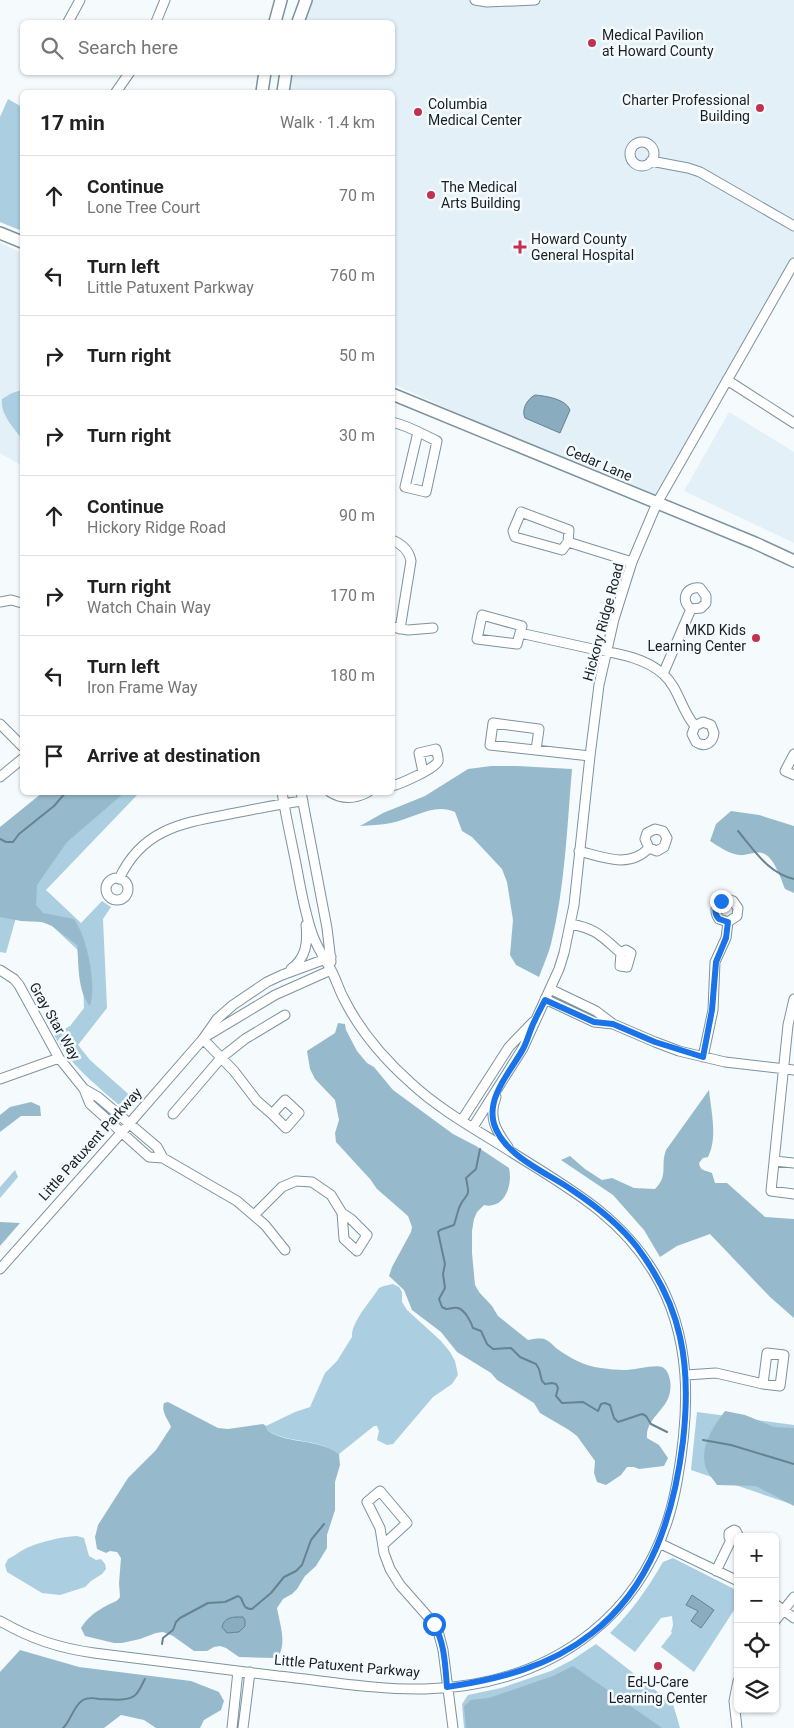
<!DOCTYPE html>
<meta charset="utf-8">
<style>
:root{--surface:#fff;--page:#f2f2f2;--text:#222;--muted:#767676;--line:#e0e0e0}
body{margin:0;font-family:Roboto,sans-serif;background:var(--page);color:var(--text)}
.controls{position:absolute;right:15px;bottom:15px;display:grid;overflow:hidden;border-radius:8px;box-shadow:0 1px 4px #0004}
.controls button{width:45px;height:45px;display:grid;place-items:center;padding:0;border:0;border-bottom:1px solid var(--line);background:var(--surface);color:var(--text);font:25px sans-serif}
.stop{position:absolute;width:15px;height:15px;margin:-11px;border:4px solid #1a73e8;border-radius:50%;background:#fff}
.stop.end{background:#1a73e8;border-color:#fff;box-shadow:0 1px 5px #0008}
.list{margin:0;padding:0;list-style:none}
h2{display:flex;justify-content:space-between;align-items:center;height:65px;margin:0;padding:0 20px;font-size:21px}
h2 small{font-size:16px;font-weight:400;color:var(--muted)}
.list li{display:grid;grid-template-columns:32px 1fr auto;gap:15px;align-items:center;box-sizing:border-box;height:80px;padding:0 20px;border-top:1px solid var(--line)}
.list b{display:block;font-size:19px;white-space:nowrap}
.list p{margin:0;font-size:16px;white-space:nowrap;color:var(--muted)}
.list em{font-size:16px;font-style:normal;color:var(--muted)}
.icon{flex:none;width:28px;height:28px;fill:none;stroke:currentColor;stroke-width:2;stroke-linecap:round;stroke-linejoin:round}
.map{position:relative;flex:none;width:794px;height:1728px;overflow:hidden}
.search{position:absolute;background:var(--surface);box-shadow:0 1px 4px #0004;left:20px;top:20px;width:375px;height:55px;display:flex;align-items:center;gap:12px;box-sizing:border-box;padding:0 18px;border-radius:8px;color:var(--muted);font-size:19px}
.panel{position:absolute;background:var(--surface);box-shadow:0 1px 4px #0004;left:20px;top:90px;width:375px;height:705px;border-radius:8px}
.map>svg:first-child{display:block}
</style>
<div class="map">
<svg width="794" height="1728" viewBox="0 0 794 1728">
<rect width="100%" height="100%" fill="#f5fafd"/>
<path fill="#e3f0f7" d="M310,0H794V265L657,503L393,384L392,92H286L290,73L392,72V22H303Z
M0,243L22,253V466L0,453Z
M729,412L794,452V543L684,491Z"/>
<path fill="#abcee0" d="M8,99L22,107V231L0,222V117Z
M22,390V439C14,428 0,414 2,399L12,393Z
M54,793H139L46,890L81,923L102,901L111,907L103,919L107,1008L78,1045L90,1060L134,1099L129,1104L119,1105C93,1082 71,1066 54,1035L70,1026L84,1008L82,954L34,909L17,914L6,953L0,952V837Z
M15,1170L18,1177L0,1198V1187Z
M393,1284L399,1287L402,1292V1302L407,1310L441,1341L450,1352L455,1361L458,1375L452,1384L433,1397L393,1444L387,1445L377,1440L379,1431L377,1426H374L339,1454C319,1438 290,1444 268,1431L266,1426L295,1412L310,1407L325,1373L337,1361L352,1337C351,1322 371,1301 379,1288L384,1286Z
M697,1412L794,1425V1505L691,1470Z
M77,1536L84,1538L89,1556L96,1560L101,1559L105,1564L106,1569L102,1574L91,1581L85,1587L60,1595L42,1593L7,1572L5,1565L8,1559C15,1556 21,1550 29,1547C43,1541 61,1537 77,1536Z
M673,1558L738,1591V1604L694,1672L661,1647L672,1633L671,1632L673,1625L672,1616L661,1618L635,1652L610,1633C632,1611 648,1588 663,1562Z
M596,1644L673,1704L680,1728H464L462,1704L468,1695L501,1688L551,1671L572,1660Z"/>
<path fill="#96bacc" d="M491,766H517L572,769C567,828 565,887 551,944C548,955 543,966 539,977L516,965L510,955L513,920L507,882L502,869L472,837L462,831L455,812C434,802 412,819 391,823C381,825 370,825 360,826L383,813L425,796L468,769Z
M42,793H124L67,842L37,885L36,905L43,913L74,919C87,937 97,984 90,1006C77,991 79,964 77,945L52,926L42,922L21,921L0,917V827Z
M731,811L759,815L794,826V893L785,889C781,879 774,856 762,853C755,851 746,856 739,855C729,854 718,846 710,841L716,824Z
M338,1023L345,1024L346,1030L357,1051L367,1063L374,1067L393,1090L453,1134L476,1146L509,1168C513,1184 505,1210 484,1205L477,1212L474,1219L472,1231V1253L475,1285L479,1292L492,1306L498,1316L528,1340C533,1339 540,1338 544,1339C548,1340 553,1345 556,1348C570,1358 584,1366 601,1368C609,1369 617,1370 624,1370C633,1370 656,1364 662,1367C667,1369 669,1375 670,1380C675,1409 645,1415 647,1438L659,1445L668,1458L664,1466L639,1469L634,1467H627L621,1475L606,1485L597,1482L594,1473L595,1461L577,1436L569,1430L540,1413L534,1403L497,1380L491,1373L457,1352L441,1332L412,1310L404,1290L389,1276L392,1267L411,1232L412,1227L408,1216L377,1189L370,1179L336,1142L335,1133L339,1120L335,1100L315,1079L310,1069L307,1051L335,1033Z
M709,1090C711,1111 718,1137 708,1157L703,1158L699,1163C700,1171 705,1170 712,1173L715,1183H727L765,1217L794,1219V1318L770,1297L710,1234L677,1246L660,1257L644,1230L613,1195L561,1160L570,1156L585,1169L602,1180L612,1178L634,1188L655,1189C669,1175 660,1166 666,1150Z
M31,1102L40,1106L41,1116H21L0,1132V1115L10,1107Z
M0,1222L20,1223L0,1246Z
M168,1402L218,1428L228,1429L263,1424L266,1426L268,1431C290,1445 319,1438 339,1454L340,1465L335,1482V1510L327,1535V1548L316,1566L305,1576L297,1589L292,1594L283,1599L277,1608C280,1625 287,1642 278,1657L275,1658L239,1657L226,1648L220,1646L214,1647L207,1651H194L173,1636L163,1632L156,1633L140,1639L122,1643H114L85,1636L81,1628C87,1618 96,1611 106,1606C112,1602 116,1603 120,1597L119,1583L121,1558L117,1552L110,1551L106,1553L97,1549L95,1537L98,1525L128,1478L156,1450L171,1427C168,1419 161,1412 164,1403Z
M725,1411L745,1415L774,1427L794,1428V1506L756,1486L717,1485C714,1480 708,1474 706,1468C699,1447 713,1427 725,1411Z
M20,1650L79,1667L191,1681L219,1692L224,1701L221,1710L204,1720L200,1728H156L144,1720L121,1715L104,1728H0V1672Z
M573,1666L662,1728H466L464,1706L471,1700L489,1698L553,1676Z"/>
<path fill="#89acbe" stroke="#678290" d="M535,395C546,396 566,399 570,410L560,433L525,418C521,410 527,399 535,395Z
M692,1595L714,1610L701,1628L691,1621L698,1611L686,1605Z
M238,1617H243L245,1620V1626L239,1632L227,1633L222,1627C224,1619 230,1617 238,1617Z"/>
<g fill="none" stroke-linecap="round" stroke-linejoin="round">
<path stroke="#678290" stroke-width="2" d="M738,831C754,850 768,873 794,879
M0,839L6,842H13L19,834L54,806L66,792
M480,1149L476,1169L466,1178C471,1201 466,1191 459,1208C457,1214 456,1219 454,1225L440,1230L438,1232L445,1264L443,1274L445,1288L439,1299L442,1307L446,1309C449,1309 454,1307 458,1308C465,1310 471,1322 473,1328L481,1331L487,1344L493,1349L511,1348L520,1357L536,1364L539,1369L542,1381L545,1384L552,1383L556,1384L558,1388L556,1396L562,1403L583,1402L598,1411L601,1404L605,1403L610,1405L614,1418L618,1422L642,1414L646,1416L651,1424L667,1432
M703,1440L731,1445L794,1464
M162,1644L163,1638L173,1630L176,1622L180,1618L208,1603L225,1602L238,1596L241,1598C244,1605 244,1609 252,1609L271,1593L284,1577L296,1571L302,1565L311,1540L324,1524
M63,1728C71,1721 73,1706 83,1700C88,1697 94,1698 99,1699C109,1699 125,1702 134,1696C139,1693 142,1684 145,1679"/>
<defs>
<path id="minor" d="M475,0L487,2L535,0
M68,22L80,0
M156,22L165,0
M116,92L130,72
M630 154a12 12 0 1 1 24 0a12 12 0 1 1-24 0Z
M651,161L688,168L700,172L794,226
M727,380L794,423
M392,422C409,426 422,434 437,441L426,492L405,487L418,432
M392,540C402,544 409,550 411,561L400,629
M568,542L562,550L515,537L513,531L521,512L569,530L568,542L632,562
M0,602L11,600L22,603
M392,627L408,630L433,628
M520,633L517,644L477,639L482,615L522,626L520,633C543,638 565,643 588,648C613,653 643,656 663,674C679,688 681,710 695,726L703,722L711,725L714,733C713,743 705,748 696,742L692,734L695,726
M663,674L691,609L701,608L706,603V596L700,588C686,586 680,600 691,609
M0,724L22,746
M536,750L539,729L493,723L490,745L590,756
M794,754L785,771L794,775
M0,777L22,759
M392,786C400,784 437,768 438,761C439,758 437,753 436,749L419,753L423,772
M301,792L327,928L331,962
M330,792C343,800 355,799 368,792
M579,851C603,857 629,869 649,848L645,839L647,833L655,829L663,831L667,838L664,847L657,851L649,848
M106 889a11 11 0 1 1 22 0a11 11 0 1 1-22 0Z
M119,879C142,829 182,823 230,814C255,809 279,804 303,801
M571,924C597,929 601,936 621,953L620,966L627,967L631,953L626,950L621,953
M291,969C306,958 308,943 306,925
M0,970L14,979L19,985L59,1058L84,1089L90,1104L149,1157L163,1158L237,1201L265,1225L285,1250
M550,989L596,1011L613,1024L655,1042L679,1051L725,1062L794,1070
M545,999L594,1022L613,1024
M794,999L788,1025L771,1191L794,1194
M205,1037L275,995L331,970
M203,1039L234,1071L257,1101L272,1114L285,1100L299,1113L286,1128L272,1114
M703,1057L713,1010L715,962L726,938L728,922L719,919C711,908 720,896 733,901L738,908L737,916L728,922
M0,1079L59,1058
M84,1089L98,1097L157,1147L163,1158
M496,1097C488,1117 496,1131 508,1147
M173,1114L221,1058L245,1039L285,1015
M462,1120L509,1047L533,1022
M473,1127L523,1048L559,969L564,953L574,905L590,756L599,685L614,619L632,562L657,503L794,263
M774,1161L794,1163
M254,1215L282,1187L296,1181L312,1182L331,1195L342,1213L351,1219L367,1235L357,1251L344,1239L342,1213
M0,1269L129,1124L203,1039L217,1019L233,1005L267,982L282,975L331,957
M686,1375L716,1373L763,1384L767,1353L784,1355L780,1386L763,1384
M659,1543L738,1581
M384,1544L407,1523L380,1491L367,1502L380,1528L384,1553L390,1569L400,1585L430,1619L438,1631L443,1650L453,1728
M716,1571L731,1540L729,1537V1533L734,1530L736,1531L739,1537
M775,1604L794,1618
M0,1621C31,1639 59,1648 94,1653C155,1661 217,1668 278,1676C327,1681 376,1690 425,1689C555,1685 654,1612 677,1482C690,1410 693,1336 653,1271C618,1214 568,1188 513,1153C479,1131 441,1111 411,1083C384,1059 360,1031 344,999C339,990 336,979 331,970C325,959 318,949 313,936C305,914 301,891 297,869C292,843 286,818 282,792
M775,1621L794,1597
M232,1728L238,1671
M243,1728L250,1672
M737,1728L734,1701L738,1681"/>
<path id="major" d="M275,22L281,0
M298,22L306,0
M262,92L265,72
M283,92L286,72
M0,233L22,242
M392,394L755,543L794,561"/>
</defs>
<use href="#minor" stroke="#7c939f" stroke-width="11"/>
<use href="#major" stroke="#7c939f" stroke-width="14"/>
<use href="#minor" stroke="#fff" stroke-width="9"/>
<use href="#major" stroke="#fff" stroke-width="11"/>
</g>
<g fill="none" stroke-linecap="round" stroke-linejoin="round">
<path stroke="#1a73e8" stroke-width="6" d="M434,1624C445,1644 445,1665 447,1687C499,1679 549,1667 591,1634C652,1587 674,1514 683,1441C687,1406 688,1372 680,1337C673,1304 657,1274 637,1247C619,1224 596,1206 572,1190C546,1172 504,1156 494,1124C486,1097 511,1071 523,1049C528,1040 530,1029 535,1020C538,1013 542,1006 545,1000L594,1022L613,1024L655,1042L703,1057L712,1010L716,962L726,938L728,922L719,919C713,913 715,906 721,901"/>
</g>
<g fill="#c23250" stroke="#f5fafd" stroke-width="2">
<circle cx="592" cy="43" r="5"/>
<circle cx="760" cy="108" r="5"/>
<circle cx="418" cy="112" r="5"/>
<circle cx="431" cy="195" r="5"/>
<path d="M517.5 239.5h5v5h5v5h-5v5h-5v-5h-5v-5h5z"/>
<circle cx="756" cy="638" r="5"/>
<circle cx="658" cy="1666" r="5"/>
</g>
<g text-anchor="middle" stroke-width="5" stroke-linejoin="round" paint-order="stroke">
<g font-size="14" fill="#172025" stroke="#f5fafd" text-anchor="start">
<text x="602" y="40">Medical Pavilion<tspan x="602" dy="16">at Howard County</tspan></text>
<text x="750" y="105" text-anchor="end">Charter Professional<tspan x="750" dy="16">Building</tspan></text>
<text x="428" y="109">Columbia<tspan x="428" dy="16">Medical Center</tspan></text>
<text x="441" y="192">The Medical<tspan x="441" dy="16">Arts Building</tspan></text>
<text x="531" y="244">Howard County<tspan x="531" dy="16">General Hospital</tspan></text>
<text x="746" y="635" text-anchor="end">MKD Kids<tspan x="746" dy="16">Learning Center</tspan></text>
<text x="658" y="1687" text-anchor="middle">Ed-U-Care<tspan x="658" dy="16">Learning Center</tspan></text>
</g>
<g font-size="14" fill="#172025" stroke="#f5fafd">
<text transform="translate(599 463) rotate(23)" y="5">Cedar Lane</text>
<text transform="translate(603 622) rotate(-75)" y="5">Hickory Ridge Road</text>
<text transform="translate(55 1021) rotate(60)" y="5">Gray Star Way</text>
<text transform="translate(90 1144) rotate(-48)" y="5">Little Patuxent Parkway</text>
<text transform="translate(347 1666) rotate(5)" y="5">Little Patuxent Parkway</text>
</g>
</g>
</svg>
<div class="controls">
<button>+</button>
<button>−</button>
<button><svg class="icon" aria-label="locate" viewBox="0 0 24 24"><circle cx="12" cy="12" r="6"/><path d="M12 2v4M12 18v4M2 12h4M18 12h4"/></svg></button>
<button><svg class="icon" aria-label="layers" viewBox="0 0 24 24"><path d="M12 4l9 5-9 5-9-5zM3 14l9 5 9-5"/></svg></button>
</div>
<div class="stop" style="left:434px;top:1624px"></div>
<div class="stop end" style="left:721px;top:901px"></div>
<div class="search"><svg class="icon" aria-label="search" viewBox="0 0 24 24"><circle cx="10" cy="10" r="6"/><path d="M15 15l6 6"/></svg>Search here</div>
<section class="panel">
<h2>17 min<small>Walk · 1.4 km</small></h2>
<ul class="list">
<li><svg class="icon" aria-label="ahead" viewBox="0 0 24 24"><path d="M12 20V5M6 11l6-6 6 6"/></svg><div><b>Continue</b><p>Lone Tree Court</p></div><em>70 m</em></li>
<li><svg class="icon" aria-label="left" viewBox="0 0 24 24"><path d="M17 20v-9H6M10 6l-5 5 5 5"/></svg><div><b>Turn left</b><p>Little Patuxent Parkway</p></div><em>760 m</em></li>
<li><svg class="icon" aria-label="right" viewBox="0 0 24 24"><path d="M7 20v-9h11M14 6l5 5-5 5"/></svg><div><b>Turn right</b></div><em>50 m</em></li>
<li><svg class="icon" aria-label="right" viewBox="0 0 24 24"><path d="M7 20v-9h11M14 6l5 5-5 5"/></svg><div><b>Turn right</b></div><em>30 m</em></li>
<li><svg class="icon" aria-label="ahead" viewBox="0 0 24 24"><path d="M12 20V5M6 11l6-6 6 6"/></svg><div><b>Continue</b><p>Hickory Ridge Road</p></div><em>90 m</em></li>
<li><svg class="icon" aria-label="right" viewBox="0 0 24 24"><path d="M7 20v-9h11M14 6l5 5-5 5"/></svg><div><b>Turn right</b><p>Watch Chain Way</p></div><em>170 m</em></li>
<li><svg class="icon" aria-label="left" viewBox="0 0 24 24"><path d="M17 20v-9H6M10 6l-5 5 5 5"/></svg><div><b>Turn left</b><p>Iron Frame Way</p></div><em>180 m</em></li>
<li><svg class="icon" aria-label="arrive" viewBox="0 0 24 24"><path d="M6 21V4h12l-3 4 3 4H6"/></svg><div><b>Arrive at destination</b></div></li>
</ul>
</section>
</div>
